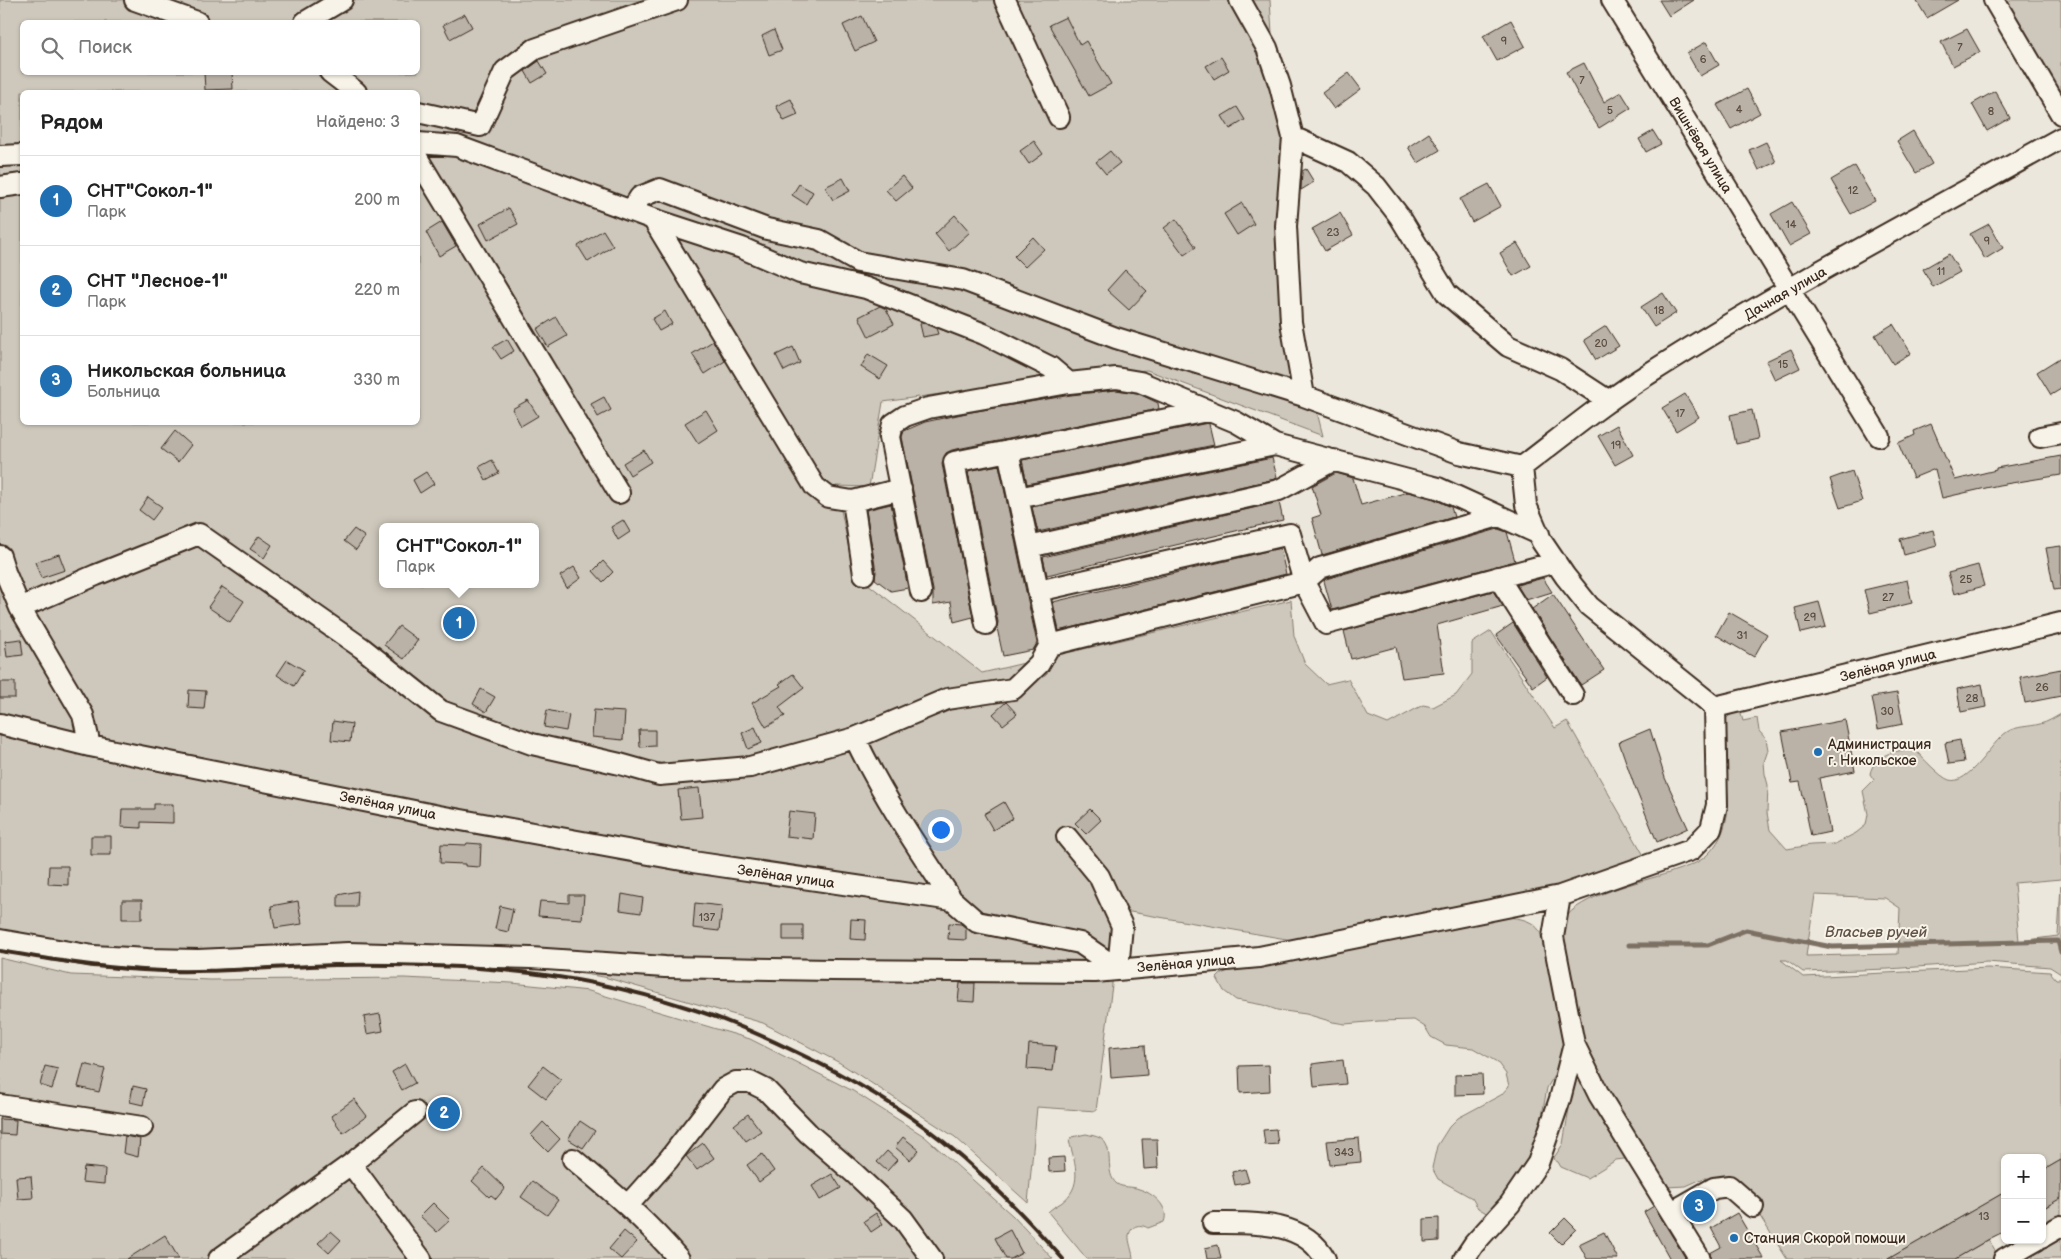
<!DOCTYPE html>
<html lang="ru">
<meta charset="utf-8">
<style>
:root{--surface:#fff;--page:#f6f6f6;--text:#222;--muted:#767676;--line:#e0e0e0;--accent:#1f6fb2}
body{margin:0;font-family:"Balsamiq Sans",sans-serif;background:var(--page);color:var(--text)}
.controls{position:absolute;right:15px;bottom:15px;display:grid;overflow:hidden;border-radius:8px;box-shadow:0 1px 4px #0004}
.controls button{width:45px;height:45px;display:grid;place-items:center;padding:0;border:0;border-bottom:1px solid var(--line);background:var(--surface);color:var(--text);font:25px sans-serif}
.you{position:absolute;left:940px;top:829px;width:18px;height:18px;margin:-12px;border:4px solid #fff;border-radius:50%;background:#1a73e8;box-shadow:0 0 0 8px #1a73e833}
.badge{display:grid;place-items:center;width:32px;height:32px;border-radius:50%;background:var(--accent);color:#fff;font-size:16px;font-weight:700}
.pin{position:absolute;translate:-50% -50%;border:2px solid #fff;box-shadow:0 1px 5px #0006}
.popup{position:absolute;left:379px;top:523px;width:160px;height:65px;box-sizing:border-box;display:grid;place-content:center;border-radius:8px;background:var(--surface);filter:drop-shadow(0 1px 4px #0005);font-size:16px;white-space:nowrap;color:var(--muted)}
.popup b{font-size:19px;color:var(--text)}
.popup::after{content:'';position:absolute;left:50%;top:100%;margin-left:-10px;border:10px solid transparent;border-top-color:var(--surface)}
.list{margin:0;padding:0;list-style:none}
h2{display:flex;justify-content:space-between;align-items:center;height:65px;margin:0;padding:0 20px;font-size:21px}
h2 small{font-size:16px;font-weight:400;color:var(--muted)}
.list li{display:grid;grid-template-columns:32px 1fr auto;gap:15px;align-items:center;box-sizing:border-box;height:90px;padding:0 20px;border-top:1px solid var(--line)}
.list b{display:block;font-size:19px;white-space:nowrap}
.list p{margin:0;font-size:16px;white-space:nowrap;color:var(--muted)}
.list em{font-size:16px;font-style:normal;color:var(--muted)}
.icon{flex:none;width:28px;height:28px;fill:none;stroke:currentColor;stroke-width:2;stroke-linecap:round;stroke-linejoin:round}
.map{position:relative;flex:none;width:2061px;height:1259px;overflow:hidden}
.search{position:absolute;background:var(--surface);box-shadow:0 1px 4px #0004;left:20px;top:20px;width:400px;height:55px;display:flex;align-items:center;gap:12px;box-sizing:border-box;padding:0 18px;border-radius:8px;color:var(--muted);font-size:19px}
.panel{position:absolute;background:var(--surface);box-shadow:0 1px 4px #0004;left:20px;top:90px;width:400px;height:335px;border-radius:8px}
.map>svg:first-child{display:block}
</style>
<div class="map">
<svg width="2061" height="1259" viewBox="0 0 2061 1259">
<rect width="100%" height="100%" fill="#ece7dc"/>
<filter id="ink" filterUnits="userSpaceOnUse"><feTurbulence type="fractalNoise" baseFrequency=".02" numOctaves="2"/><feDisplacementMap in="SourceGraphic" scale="10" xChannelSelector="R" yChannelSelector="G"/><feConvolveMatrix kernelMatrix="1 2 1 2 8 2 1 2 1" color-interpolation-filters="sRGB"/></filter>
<g filter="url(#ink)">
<path fill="#cec8bc" stroke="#84796d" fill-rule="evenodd" d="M0,0H1270L1275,83L1296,153L1294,321L1323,436L1147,370L1048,379L883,402L869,487L836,486L854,573L982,673L1291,600L1294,636L1305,664L1326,684L1348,679L1368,716L1388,724L1423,705L1433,707L1456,695L1472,674V643L1491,631L1555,728L1567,721L1646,859L1565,887L1292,940L1113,909L1112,985L1096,1111L1037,1107L1028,1203L955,1137L840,1063L763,1023L604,977L506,963L0,943ZM22,22H418V72H22ZM22,92H418V422H22ZM383,527H535V584H383Z
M2002,0H2061V104Z
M1740,711L1743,721L1757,718L1759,731L1766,739L1768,750L1764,762L1765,774L1768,785L1767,813L1770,830L1787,849L1811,845L1835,844L1856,833L1866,825L1868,814L1863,791L1874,780L1870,774C1874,754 1896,750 1914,749C1922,757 1940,777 1949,780C1969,786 1991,742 2007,732C2016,726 2029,727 2040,724C2048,722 2054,718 2061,714V879L2014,883L2019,941L2058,936L2061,885V974L2050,967L1987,962L1888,969L1803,972L1787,960H1781L1803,977L1988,968L2050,972L2056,979H2061V1160L2042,1171V1158H2005V1192L1888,1259H1787L1737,1180L1704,1178L1686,1186L1666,1187L1632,1158L1616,1160L1587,1178L1561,1167L1558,1162L1553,1159L1563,1144L1571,1097L1574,1068L1561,939C1562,933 1561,925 1564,920C1577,896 1643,881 1669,873C1682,868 1697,865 1707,855C1723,840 1729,818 1728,796C1727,778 1715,736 1725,721C1728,715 1734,713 1740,711ZM1815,895L1885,898L1900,908L1898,954L1806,956Z
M1507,917C1519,918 1534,920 1540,932L1568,1042L1561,1063L1547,1088L1543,1110V1124L1540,1144L1493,1217L1478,1208L1472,1198L1438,1179L1432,1168L1437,1146L1449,1127L1458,1118L1501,1095L1509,1086L1506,1074L1497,1062L1473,1048L1446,1045L1431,1037L1425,1027L1414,1020L1379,1021L1345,1024L1333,1022L1306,1014L1277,1010L1263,1005L1236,1000L1224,991L1217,978L1221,974L1239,967Z
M0,958L71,975L211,980L404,978L512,983L589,991L750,1039L853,1091L924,1136L1013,1216L1053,1259H0Z
M1086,1134C1090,1135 1096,1136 1100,1138C1116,1147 1103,1173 1117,1184C1123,1188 1132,1186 1139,1189C1153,1193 1170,1207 1164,1222L1148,1228C1141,1224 1132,1224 1129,1235C1128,1241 1133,1252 1133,1259H1087L1048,1212C1052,1208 1056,1206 1061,1203C1083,1187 1076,1165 1069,1141L1072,1137Z
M2061,1198V1214L2042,1225V1209Z
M2061,1232V1259H2032L2038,1246Z
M1988,1240L1999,1257L1996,1259H1955Z"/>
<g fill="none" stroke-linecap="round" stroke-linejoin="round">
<path stroke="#7c7064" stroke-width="5" d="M1629,945H1708L1746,930L1832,947L2058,941L2061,952"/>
</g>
<path fill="#bab2a7" stroke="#3b2a1e" d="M1659,0H1694L1669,16Z
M1916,0H1958L1927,18Z
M465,14L472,27L450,39L443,25Z
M862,16L874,42L855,51L843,25Z
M1066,17L1080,45L1086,41L1111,84L1089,96L1049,25Z
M1511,20L1525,46L1497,61L1483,36Z
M1967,29L1980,52L1953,66L1941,42Z
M774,30L782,50L769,55L762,36Z
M1706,42L1719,65L1700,76L1687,53Z
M1221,57L1229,70L1214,79L1206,66Z
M539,61L547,74L532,83L525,71Z
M1584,63L1604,102L1621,92L1631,108L1599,128L1580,98L1566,72Z
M204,72H232L233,89L205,90Z
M1349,73L1361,89L1334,109L1322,93Z
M1747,89L1760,113L1731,129L1717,105Z
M1995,91L2010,118L1987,131L1972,104Z
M791,99L798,115L784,121L776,106Z
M1237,107L1245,120L1230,129L1222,116Z
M1653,131L1661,144L1646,152L1639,139Z
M1913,131L1932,164L1916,173L1897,141Z
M1429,133L1440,150L1418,163L1408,147Z
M1034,141L1043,154L1029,164L1020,151Z
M1766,142L1776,162L1759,170L1749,150Z
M1110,151L1120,163L1106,174L1096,162Z
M1855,166L1875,201L1851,214L1831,180Z
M1306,169L1314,182L1301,190L1302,171Z
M902,176L912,188L896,201L886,190Z
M843,178L850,191L833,200L825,187Z
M799,184L813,192L806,204L792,195Z
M1489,184L1501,206L1472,222L1460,199Z
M1792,202L1811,234L1789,246L1771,214Z
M1242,203L1254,224L1237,235L1224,214Z
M509,208L518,224L488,240L480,224Z
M1340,213L1353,235L1325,251L1312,229Z
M955,215L970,232L949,251L935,234Z
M1176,219L1196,247L1184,255L1164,228Z
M442,222L456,246L439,256L426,232Z
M1989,224L2003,248L1985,259L1970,234Z
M603,230L613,246L588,262L578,246Z
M1033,237L1044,249L1025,267L1014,256Z
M1517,243L1531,266L1513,276L1500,253Z
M1949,254L1960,272L1933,287L1923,269Z
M1125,270L1147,291L1129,310L1107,290Z
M1663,293L1676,313L1654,327L1641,307Z
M880,306L886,309L894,324L869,337L859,317Z
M665,311L672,324L659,331L652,319Z
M556,317L567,336L548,347L537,329Z
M924,323L936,328L938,334L923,337L920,324Z
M1893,324L1911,353L1893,364L1875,335Z
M1606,326L1619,346L1596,360L1584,340Z
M507,339L514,351L501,359L493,347Z
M713,341L725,361L705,374L692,354Z
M793,347L800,363L784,371L776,355Z
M1791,349L1800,368L1775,380L1766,361Z
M868,354L888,366L880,379L861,367Z
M2061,357V389L2051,395L2037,372Z
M1116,390L1137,393L1158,403L1159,409L952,450L946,453L942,464L973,617L954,622L951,602L933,605V590L902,437L904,431L925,422L971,412L1071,395Z
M1685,394L1699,417L1676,431L1662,408Z
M604,397L611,410L598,417L591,404Z
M528,400L538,416L521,426L512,409Z
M706,410L718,430L698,443L685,423Z
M1752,410L1758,439L1736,444L1730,415Z
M1208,423L1209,424L1214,445L1027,484L1022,460Z
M1931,424L1955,480L1996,470V468L2061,456V475L1999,485L1942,498L1935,469L1913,478L1898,443L1915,435L1914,431Z
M1617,425L1633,455L1615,465L1598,436Z
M175,431L191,445L178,462L161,449Z
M644,450L651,462L630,475L623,463Z
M1272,458L1277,477L1275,479L1038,532L1032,507Z
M492,460L499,473L486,480L479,467Z
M999,465L1037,643L1033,650L1003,656L997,628L998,622L968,471Z
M1852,471L1862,501L1840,508L1830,479Z
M426,472L434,484L420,493L413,480Z
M1336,473L1353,478L1361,505L1408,492L1434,499L1451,507L1454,517L1322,555L1312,518L1321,515L1312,486Z
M148,497L162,507L152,520L139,510Z
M1279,502L1283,520L1047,575L1043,557Z
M891,504L908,588L891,591L875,579L876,572L866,510Z
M623,520L630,532L618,540L611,527Z
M354,529L365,537L356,550L344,541Z
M1498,529L1507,532L1515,561L1332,610L1324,581L1326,579Z
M1933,530L1937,546L1904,555L1900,539Z
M259,536L272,545L264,558L250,549Z
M2061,546V589L2054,590L2046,548Z
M1280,548L1286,574L1059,631L1053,602Z
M59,554L65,570L41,578L35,562Z
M603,561L613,572L603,582L593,571Z
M1978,565L1984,586L1954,594L1948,573Z
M574,567L581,578L567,588L560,576Z
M1543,578L1552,592L1526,600L1517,585Z
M1907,580L1912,603L1870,613L1864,590Z
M222,587L244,601L230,622L208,607Z
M1493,591L1503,606L1437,625L1444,673L1402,678L1396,647L1351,659L1344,631Z
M1553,594L1604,670L1581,685L1532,609Z
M1819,602L1826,627L1801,633L1795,608Z
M1729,612L1767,634L1754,657L1716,635Z
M1513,623L1547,677L1533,687L1496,635Z
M399,626L418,640L404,659L384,645Z
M21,639L23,655L7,657L5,641Z
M287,660L304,670L294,686L277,675Z
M2061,669V696L2025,703L2020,677Z
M793,674L804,688L779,707L785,716L766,727L752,703L781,686L779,684Z
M0,682H15V698H0Z
M1982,684L1986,707L1961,712L1957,689Z
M481,689L495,697L486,712L473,704Z
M189,690L206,691L204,709L188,708Z
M1897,693L1903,724L1878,729L1872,697Z
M1006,702L1017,714L1003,725L993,714Z
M547,710L569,715L566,731L544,727Z
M594,710L625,712L623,740L592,737Z
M1845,720L1855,771L1819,778L1830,832L1811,836L1800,782L1792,783L1782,732Z
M333,721L352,724L350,742L331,740Z
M755,727L762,743L748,749L742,733Z
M1650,729L1665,778L1688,828L1657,842L1634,785L1619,742Z
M639,730H655V746L640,747Z
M1960,740L1964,762L1949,764L1945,743Z
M699,788L702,817L681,819L678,790Z
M1004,802L1013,818L993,830L984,814Z
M154,804H173V823L141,822V828L121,827L122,809H154Z
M1090,809L1101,820L1086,834L1075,823Z
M789,811L815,814L813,839L786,836Z
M91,836H111V855H91Z
M467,843L481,844L480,867L465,866V864L440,863L441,844L466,845Z
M49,866H68V885L48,884Z
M358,891L357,907H338V895Z
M622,894L643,898L641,913L620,910Z
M569,895H584L582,919L538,916L540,901L569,903Z
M122,900H142V919H122Z
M298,901L302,924L275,928L271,906Z
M695,903L722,906L719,931L693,928Z
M500,906L513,909L508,932L495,929Z
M851,919L866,920L865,940L850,939Z
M949,923L961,924L966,928V940L948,939Z
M783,925H803V940H783Z
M960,983H975L974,1002L958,1001Z
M380,1014L383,1031L367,1034L364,1017Z
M1029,1044L1056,1046L1053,1071L1027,1069Z
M1145,1045L1147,1075L1111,1078L1109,1048Z
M1343,1060L1346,1084L1314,1087L1312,1064Z
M84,1064L105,1069L99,1092L78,1087Z
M405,1064L415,1083L402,1090L392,1072Z
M1269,1065L1270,1091L1240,1093L1239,1066Z
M45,1066L58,1069L52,1089L40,1085Z
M543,1066L561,1080L546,1099L528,1085Z
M1482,1074L1483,1094L1455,1095V1075Z
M133,1086L146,1089L143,1105L130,1102Z
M354,1099L367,1116L343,1133L331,1116Z
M748,1114L761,1131L746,1141L734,1125Z
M0,1119L16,1120L15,1135L0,1134Z
M580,1121L595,1131L583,1148L568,1139Z
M543,1122L560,1139L548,1152L531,1135Z
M1276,1129L1278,1144L1265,1145L1263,1130Z
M125,1136L140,1139L138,1157L123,1153Z
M903,1137L919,1150L910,1160L895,1147Z
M1359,1138L1361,1162L1330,1165L1327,1141Z
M1142,1139H1157L1158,1168L1144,1169Z
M703,1143L714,1158L697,1170L686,1156Z
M887,1151L897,1160L887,1171L877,1162Z
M762,1154L774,1171L759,1182L747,1165Z
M1064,1157L1065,1171L1049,1172L1048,1158Z
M2061,1160V1198L2042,1209V1171Z
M84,1167L105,1169L104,1184L82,1182Z
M484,1168L505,1188L496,1199L491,1195L489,1197L472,1181Z
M1245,1169L1249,1182L1235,1185L1232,1172Z
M832,1174L841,1188L820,1200L812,1186Z
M31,1176L33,1198L18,1199L16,1177Z
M532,1181L558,1200L547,1215L521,1197Z
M2005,1192V1231L1991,1238L1955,1259H1888Z
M433,1203L450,1220L437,1232L420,1216Z
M1654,1206L1686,1259H1670L1644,1212Z
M876,1213L883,1224L871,1232L864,1221Z
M1737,1213L1764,1259H1712L1710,1253L1721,1247L1711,1228Z
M1439,1218V1241L1424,1242V1219Z
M1565,1218L1576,1229L1561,1244L1550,1233Z
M1010,1230L1022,1253L1011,1259H1006L995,1238Z
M331,1231L341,1240L329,1253L318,1243Z
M624,1231L637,1242L621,1259L609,1249Z
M1604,1232L1618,1259H1587L1579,1244Z
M165,1235L179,1259H127Z
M1218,1245L1221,1259H1207L1205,1248Z"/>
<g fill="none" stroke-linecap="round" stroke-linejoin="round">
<defs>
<path id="minor" d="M135,0L197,22
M1005,0L1059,117
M1240,0L1267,48L1280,86L1293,137L1348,162L1376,186L1400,217L1447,294L1508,346L1560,369L1609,401
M1612,0L1879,436
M1994,0L2061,114
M305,22L342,0
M330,72L356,92
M418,112L480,126L505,71L535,49L677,0
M1293,137L1286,226L1291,322L1304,396
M418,143L457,146L653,219L742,248L800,273L866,288L984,334L1050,367L1069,383
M0,156L22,155
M418,159L619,493
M0,187L22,184
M631,211L640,197L660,189L767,229L819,240L858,262L963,280L1116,338L1304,396L1459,453L1522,467
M653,219L815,487L828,497L853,501
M2040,437L2061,433
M1008,451L1050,645L1304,582L1320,568L1499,516
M1522,467C1564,435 1605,401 1650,373C1783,288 1923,215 2061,138
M1018,498L1275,445
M1029,547L1279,490L1334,460
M0,556L5,572L20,608
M864,574L853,501L901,489
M1498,577L1573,695
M1038,591L1290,534L1304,582L1326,624L1556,562
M921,592L890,437L893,424L905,416L928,408L1069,383L1116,378L1140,382L1236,422L1275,445L1438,488L1539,534
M986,624L954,462L1207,411
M1715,707L2061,623
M0,724L90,746L439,816L693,862L952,900L977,922L1080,943L1118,969
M855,738C882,795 917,847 952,900
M90,746L83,715L20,608L96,575L199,534L362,648L441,711L532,744L620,764L659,775L750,767L855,738L947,699L1013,689L1039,664L1050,645
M1067,837L1099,876L1122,926L1118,969
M1560,896L1553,937L1574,1044L1599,1095L1700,1259
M0,940L93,956L148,959L198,960L348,953L531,958L665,967L832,970L1095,972L1259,957L1560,896L1691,850L1711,829L1717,805L1715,707L1589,606L1565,576L1542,542L1526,505L1522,467
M0,1105L142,1127
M573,1159C610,1190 647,1221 679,1259
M351,1164L421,1259
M628,1205L669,1159L723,1089L736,1082H750L766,1090L809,1134L854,1173L903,1219L932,1259
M1672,1212L1714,1188L1729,1186L1753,1207
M1213,1223C1251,1223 1305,1220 1325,1259
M2042,1237L2061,1226
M219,1259L351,1164L415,1112
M1464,1259L1474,1244L1510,1204L1538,1163L1560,1099L1574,1044
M2004,1259L2037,1240"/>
</defs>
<use href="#minor" stroke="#3b2a1e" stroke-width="24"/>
<use href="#minor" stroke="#f7f3e8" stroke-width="20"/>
<path stroke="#3b2a1e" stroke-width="4" d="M0,951C48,959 95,967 143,970C207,974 271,967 334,965C367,964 400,965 433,966C519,968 607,981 689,1008C725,1019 761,1035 796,1052C847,1076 899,1106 944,1142C987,1177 1026,1217 1063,1259"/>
</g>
</g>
<g fill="#1f6fb2" stroke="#f7f3e8" stroke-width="2">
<circle cx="1818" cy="752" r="5"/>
<circle cx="1734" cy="1238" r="5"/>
</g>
<g text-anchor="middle" stroke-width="4" stroke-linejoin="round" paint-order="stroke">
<g font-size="11" fill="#5b4c40">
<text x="1504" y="45">9</text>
<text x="1960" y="51">7</text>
<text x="1703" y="63">6</text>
<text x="1582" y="84">7</text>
<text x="1739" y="113">4</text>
<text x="1610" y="114">5</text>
<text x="1991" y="115">8</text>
<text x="1853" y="194">12</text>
<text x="1791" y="228">14</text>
<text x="1333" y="236">23</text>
<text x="1987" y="245">9</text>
<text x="1941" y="275">11</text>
<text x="1659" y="314">18</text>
<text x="1601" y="347">20</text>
<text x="1783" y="368">15</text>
<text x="1680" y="417">17</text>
<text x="1616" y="449">19</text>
<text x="1966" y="583">25</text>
<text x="1888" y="601">27</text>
<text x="1810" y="621">29</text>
<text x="1742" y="639">31</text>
<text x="2042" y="691">26</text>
<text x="1972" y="702">28</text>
<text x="1887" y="715">30</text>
<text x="707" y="921">137</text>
<text x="1344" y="1156">343</text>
<text x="1984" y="1220">13</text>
</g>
<g font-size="14" fill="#3b2a1e" stroke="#f7f3e8">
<text transform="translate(1701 145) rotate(59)" y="5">Вишнёвая улица</text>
<text transform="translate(1785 293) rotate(-30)" y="5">Дачная улица</text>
<text transform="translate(1888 665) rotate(-14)" y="5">Зелёная улица</text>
<text transform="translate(388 805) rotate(11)" y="5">Зелёная улица</text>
<text transform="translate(786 876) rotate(8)" y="5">Зелёная улица</text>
<text transform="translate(1186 963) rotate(-5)" y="5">Зелёная улица</text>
</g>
<g font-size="14" fill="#3b2a1e" stroke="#f7f3e8" text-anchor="start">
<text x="1828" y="749">Администрация<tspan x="1828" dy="16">г. Никольское</tspan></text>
<text x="1744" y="1243">Станция Скорой помощи</text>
</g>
<g font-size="15" font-style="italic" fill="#615347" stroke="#f7f3e8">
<text x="1876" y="937">Власьев ручей</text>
</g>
</g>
</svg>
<div class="controls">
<button>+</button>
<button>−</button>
</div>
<div class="you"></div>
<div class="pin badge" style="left:459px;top:623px">1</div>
<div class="popup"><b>СНТ&quot;Сокол-1&quot;</b>Парк</div>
<div class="pin badge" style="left:444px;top:1113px">2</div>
<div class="pin badge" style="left:1699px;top:1206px">3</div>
<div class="search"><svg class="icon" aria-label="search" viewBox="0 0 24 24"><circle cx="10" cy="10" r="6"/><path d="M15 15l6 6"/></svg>Поиск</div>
<section class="panel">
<h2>Рядом<small>Найдено: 3</small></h2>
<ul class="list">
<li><span class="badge">1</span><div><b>СНТ&quot;Сокол-1&quot;</b><p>Парк</p></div><em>200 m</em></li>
<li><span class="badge">2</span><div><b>СНТ &quot;Лесное-1&quot;</b><p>Парк</p></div><em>220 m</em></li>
<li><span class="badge">3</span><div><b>Никольская больница</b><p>Больница</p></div><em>330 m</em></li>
</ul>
</section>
</div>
